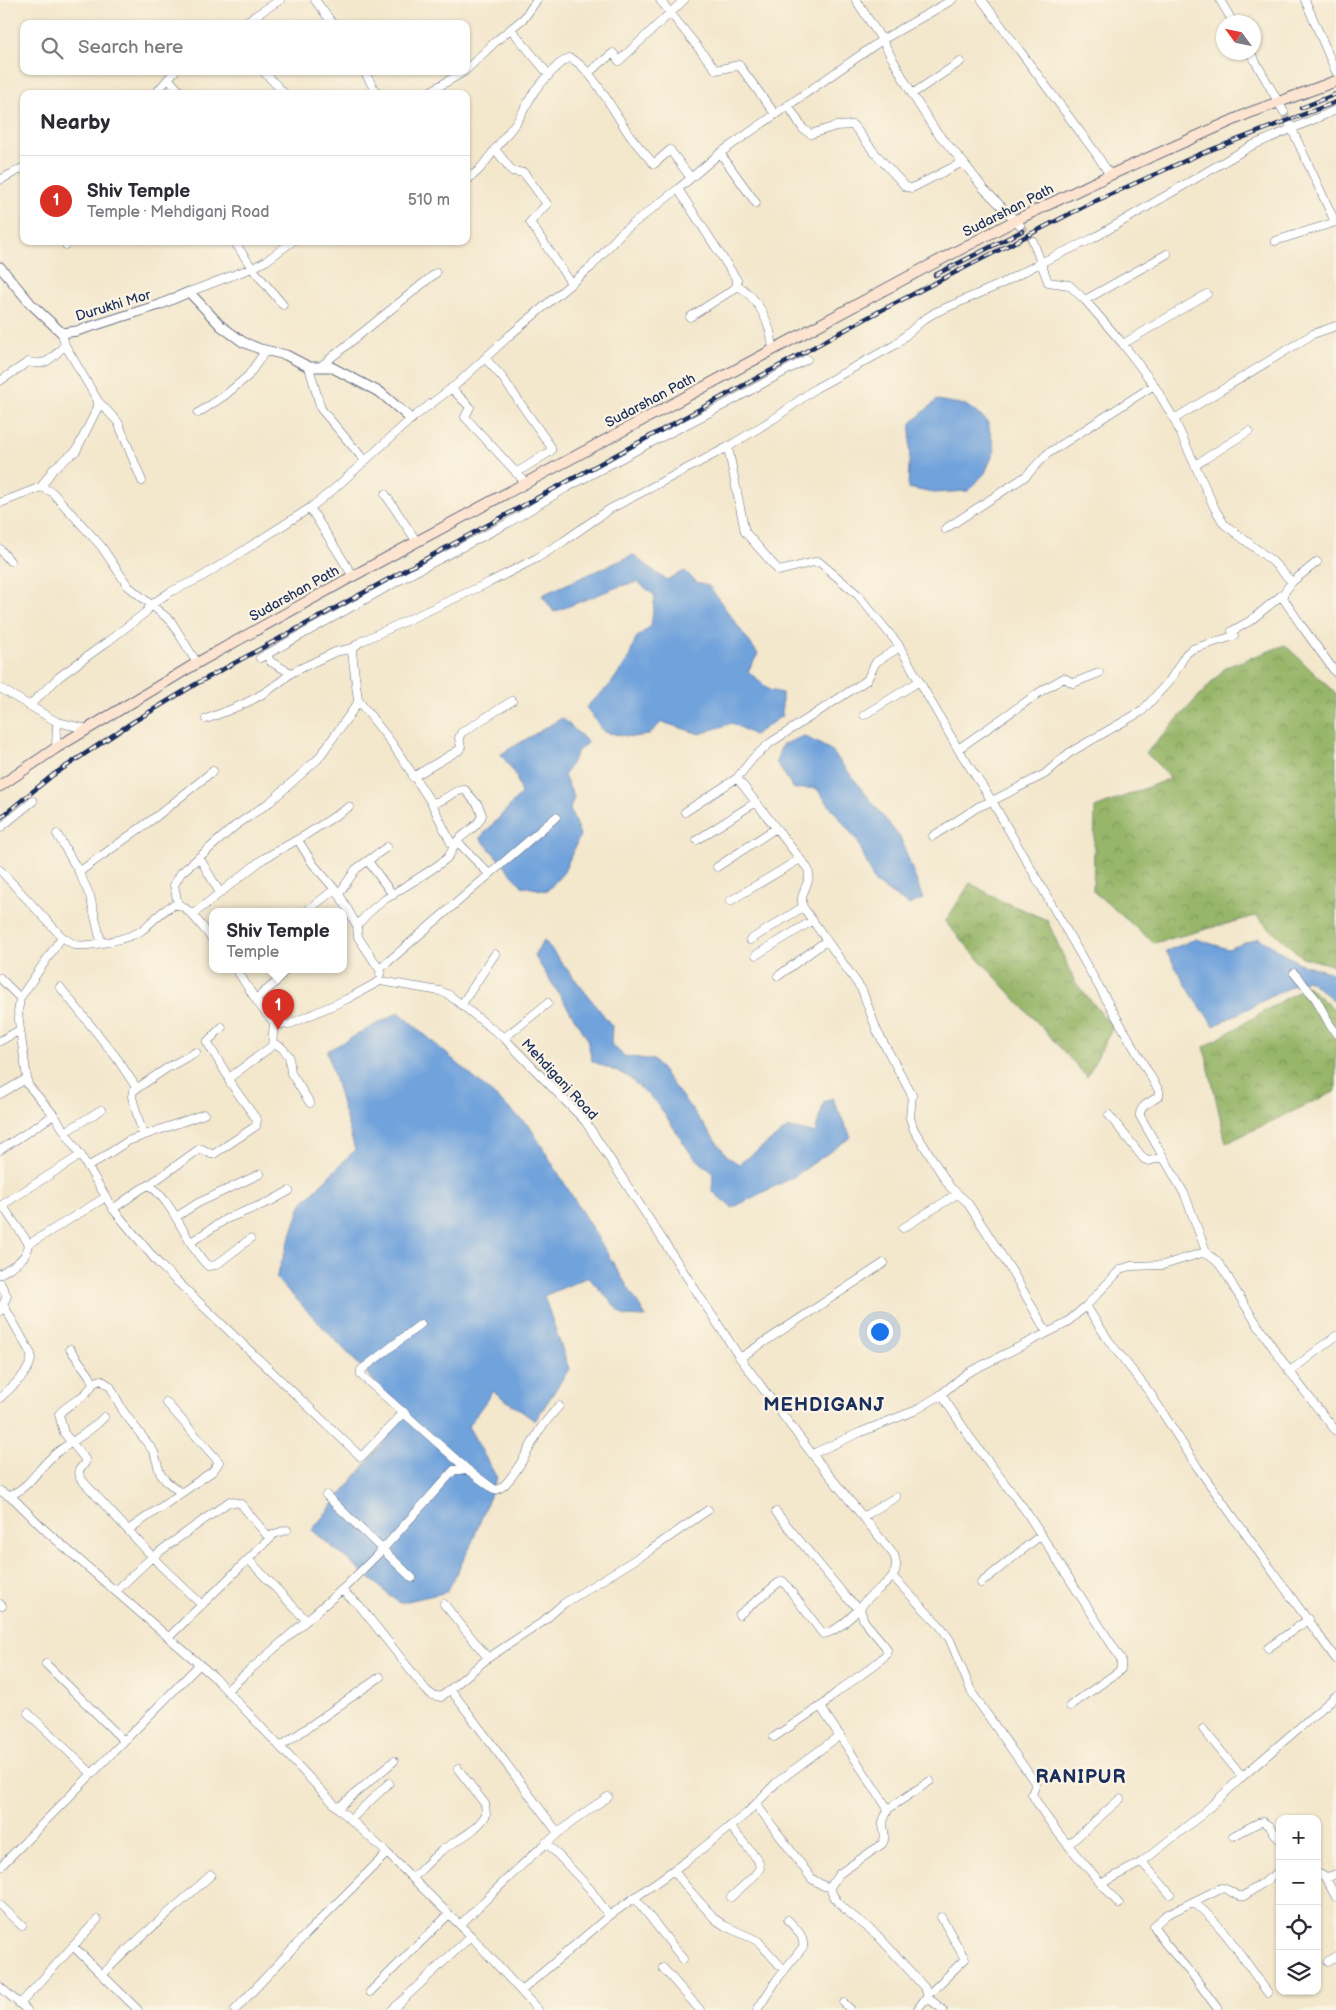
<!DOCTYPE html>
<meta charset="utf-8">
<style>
:root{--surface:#fff;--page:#f7f7f7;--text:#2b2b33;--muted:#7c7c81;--line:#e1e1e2;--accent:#d93025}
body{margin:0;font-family:"Balsamiq Sans",sans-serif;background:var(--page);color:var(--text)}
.controls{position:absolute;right:15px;bottom:15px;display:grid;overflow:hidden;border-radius:10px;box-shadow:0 1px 4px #0004}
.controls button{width:45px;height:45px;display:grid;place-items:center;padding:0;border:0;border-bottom:1px solid var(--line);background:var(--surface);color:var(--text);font:25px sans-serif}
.compass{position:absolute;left:1216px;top:15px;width:45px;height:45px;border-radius:50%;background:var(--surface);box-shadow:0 1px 4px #0004;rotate:303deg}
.you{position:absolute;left:879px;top:1331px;width:18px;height:18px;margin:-12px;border:4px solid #fff;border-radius:50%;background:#1a73e8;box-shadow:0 0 0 8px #1a73e833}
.badge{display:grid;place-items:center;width:32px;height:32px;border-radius:50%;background:var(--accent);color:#fff;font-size:16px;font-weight:700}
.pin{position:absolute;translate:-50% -41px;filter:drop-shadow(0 1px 2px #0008)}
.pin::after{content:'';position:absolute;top:26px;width:18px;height:15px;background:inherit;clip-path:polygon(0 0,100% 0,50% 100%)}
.popup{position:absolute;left:209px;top:908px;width:138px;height:65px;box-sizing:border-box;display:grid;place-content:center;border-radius:10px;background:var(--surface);filter:drop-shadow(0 1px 4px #0005);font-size:16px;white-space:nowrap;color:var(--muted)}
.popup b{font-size:19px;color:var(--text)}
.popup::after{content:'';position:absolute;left:50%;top:100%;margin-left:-10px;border:10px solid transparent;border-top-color:var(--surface)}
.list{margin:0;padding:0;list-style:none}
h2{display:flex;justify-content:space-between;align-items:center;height:65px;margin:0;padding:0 20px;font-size:21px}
h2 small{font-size:16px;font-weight:400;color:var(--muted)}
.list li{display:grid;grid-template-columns:32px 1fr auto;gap:15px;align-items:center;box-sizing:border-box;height:90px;padding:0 20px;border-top:1px solid var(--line)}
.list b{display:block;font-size:19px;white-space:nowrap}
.list p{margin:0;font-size:16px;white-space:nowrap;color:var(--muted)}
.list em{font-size:16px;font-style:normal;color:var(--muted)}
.icon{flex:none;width:28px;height:28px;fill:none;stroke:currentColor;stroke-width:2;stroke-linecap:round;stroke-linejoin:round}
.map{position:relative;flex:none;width:1336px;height:2010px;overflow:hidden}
.search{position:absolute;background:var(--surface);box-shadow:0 1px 4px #0004;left:20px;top:20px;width:450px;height:55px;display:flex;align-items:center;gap:12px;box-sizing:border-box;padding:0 18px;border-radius:10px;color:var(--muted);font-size:19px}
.panel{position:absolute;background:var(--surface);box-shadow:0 1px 4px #0004;left:20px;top:90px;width:450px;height:155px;border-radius:10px}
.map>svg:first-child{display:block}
</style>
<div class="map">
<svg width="1336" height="2010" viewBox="0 0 1336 2010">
<defs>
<pattern id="forest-crowns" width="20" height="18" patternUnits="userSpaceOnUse" patternTransform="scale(1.25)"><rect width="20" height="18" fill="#97b669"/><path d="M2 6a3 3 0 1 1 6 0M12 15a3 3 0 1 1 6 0" fill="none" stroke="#7a945a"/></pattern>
</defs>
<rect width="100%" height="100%" fill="#fcf5e5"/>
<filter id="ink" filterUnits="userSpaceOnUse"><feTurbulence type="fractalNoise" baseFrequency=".02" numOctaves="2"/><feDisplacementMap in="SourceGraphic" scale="10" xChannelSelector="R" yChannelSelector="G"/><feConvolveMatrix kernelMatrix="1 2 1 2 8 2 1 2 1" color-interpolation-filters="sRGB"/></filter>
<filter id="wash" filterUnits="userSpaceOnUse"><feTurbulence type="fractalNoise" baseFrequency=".0096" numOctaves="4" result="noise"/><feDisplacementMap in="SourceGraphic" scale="20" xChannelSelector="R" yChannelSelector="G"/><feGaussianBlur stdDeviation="1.12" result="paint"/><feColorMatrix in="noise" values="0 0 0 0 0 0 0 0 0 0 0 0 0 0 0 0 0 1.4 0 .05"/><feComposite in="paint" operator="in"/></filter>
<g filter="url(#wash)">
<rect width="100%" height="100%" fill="#f3e7cc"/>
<path fill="url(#forest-crowns)" stroke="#597264" d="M1285,645L1336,694V966L1302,957L1256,916L1154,943L1093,891L1095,808L1171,778L1146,753L1226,667Z
M970,883L1000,900L1047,920L1075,982L1113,1027L1087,1077L945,922Z
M1307,986L1336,1011V1091L1226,1143L1204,1047Z"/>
<path fill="#70a2db" stroke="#46689c" d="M937,400L966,405L987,421L995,450L985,473L968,491L933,493L908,488L911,423Z
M633,555L666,580L685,571L696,582L709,586L758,654L748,671L769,690L782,693V716L754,735L732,723L700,734L662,722L648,735L632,737L604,732L586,707L610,685L629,658L636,638L651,626L655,596L638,582L620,586L554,612L542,595Z
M562,718L588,742L578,751L564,776L574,797L570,809L580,835L564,872L547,891L522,886L480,838L521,794L516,776L501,754Z
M804,736L831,750L901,839L923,899L909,905L875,883L858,842L816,788L794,789L776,762L782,745Z
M1259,938L1299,963L1336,974V1002L1308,980L1294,985L1214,1026L1192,995L1166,951L1196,939L1228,949Z
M544,940L612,1026L611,1044L624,1056L654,1060L728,1157L739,1164L788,1128L815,1133L824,1102L832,1098L851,1137L795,1176L732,1208L712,1191L713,1173L691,1154L658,1104L627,1076L592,1061L587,1038L534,955Z
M399,1012L530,1127L646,1317L624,1316L588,1277L544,1296L569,1369L535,1421L493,1391L468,1426L497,1478L471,1545L447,1592L399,1603L312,1530L388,1437L402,1410L276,1278L302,1203L355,1150L327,1051Z"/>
</g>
<g filter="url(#ink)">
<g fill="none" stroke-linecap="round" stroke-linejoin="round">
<path stroke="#c8c2b6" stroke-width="8" stroke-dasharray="8 4" stroke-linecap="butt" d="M1284,112L1290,125
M1020,225L1033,241"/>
<defs>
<path id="minor" d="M315,0L333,24
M660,0L716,70L739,65L775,114
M856,0L882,40L912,94L935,130L963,162L983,188L1020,225
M982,0L1095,152L1110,175
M1220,0L1233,22
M1305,0L1336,72
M242,24L280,0
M511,29L549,75
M1250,52L1284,112
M466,70L496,41L524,18L537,0
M263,71L285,94
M364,71L377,94
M588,73L613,53L619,61L684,0
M169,79L182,94
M155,94L175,71
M426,94L465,71
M912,94L960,62
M788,105L803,129L811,134L836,126L853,125L874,152L906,187L912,188L963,162
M1290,125L1335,222
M495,149L512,171L524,173L547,204L530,222L571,283
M720,153L756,203
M0,180L24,167
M466,181L479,170L518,120L535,90L559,64L569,58C590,64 617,118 631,137C638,146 646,155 654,164L670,150L691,178
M678,189L737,280V285L734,289L690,317
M64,241L66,245
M234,241L252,268L283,305
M1033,241L1048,282L1069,285L1085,300L1123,344L1154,385L1174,419L1313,334L1336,326
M1275,241L1336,222
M737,285C759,298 771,324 773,349
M189,292L252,268L266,261L293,241
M1085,300L1167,254
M1123,344L1207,294
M485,358L502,377L551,447V451L516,473
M321,366L436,273
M309,367L321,409L365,461
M0,381L28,362C48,367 52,357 65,345
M451,388L470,407L465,417L526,483
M98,401L118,422L142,481
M198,413L224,396L248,376L266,350
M1174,419L1215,509L1224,524L1272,561L1292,582L1283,594V598L1301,625L1336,673
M728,447L745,532L779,571L818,561L857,594L898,644L958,749L992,801L1159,1091V1096C1152,1102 1139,1105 1140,1116L1185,1195L1207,1254
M1195,465L1249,431
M41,487L54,468L76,451L98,407V401L65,345L62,333
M385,494L417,542
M0,503L41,487L52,492L101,546L128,586L171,621L197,663
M310,508L353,576
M945,529L1026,476L1047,454L1154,385
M0,549L10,561
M1292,582L1317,562
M1232,631L1250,621L1283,594
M266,654L271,662L291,673L335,652L353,648
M260,658L407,576L508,523L566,488L646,445L724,405L807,359
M0,688L57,722L87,729
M358,700L391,742L431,802C443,805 452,789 465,790L478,805L482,815C479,826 466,832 458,840C453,846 452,854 446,859C418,882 379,896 357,926L358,937L380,970
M29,706L59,677L107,642L146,612L151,605L170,592L198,579L232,558L310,508L334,489L411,419L457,384L510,335L591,267L621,233L678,189L720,153L882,40L952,0
M864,715L918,682
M206,719C241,706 262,698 291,673
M56,748L57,722
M958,749L1043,690L1064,678L1073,683L1099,673
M413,777L459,750L461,747L459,738L461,733L512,701
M737,778L808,869C813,883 798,891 803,907L862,990L877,1031L912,1095L910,1118L914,1130L950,1187L967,1202L1013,1273L1047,1333
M431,802L453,847
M685,812L737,778L753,758L770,743L867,680L876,662L900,647
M0,828L33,801
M57,834L79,872L90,896L101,942
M933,836L978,807L992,801L1045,774L1069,753L1142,711L1170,680L1186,654L1192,649L1234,636
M298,840L313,864L339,894L357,926
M697,840L756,802
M457,841L489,874
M199,857L220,893
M368,861L393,895
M717,867L776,828
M0,870L62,937L75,945C89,947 130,939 142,930C151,924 167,903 179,905C189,907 206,932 213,940
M79,872L157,816L213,771
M339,894L356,869L387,847
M730,901L800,859
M178,904L174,885L181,873L235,826L270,802L318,759L357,704L358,700L352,652L353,648L360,642L490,582L537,558L564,541L610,509L728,447L778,416L816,388L895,345L923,320L934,313L1001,284L1040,263L1092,239L1251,146L1336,110
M307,911L335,889
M192,915L263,859L304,836L349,807
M62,937L20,998L18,1012L20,1030L28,1085L54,1115L88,1167L113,1209L159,1264L361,1457L404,1412
M750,940L803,907
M756,955L812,921
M236,969C245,982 262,1012 273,1021C277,1024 283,1024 288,1025L347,999L380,981L440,991L449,995L504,1038L585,1121L740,1358L812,1454L894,1555C905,1583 869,1588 860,1609L864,1621L885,1646L887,1650L886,1654C873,1671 827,1693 822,1709L888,1809C887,1814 884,1817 883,1822C882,1830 888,1835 882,1844L839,1874L830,1887C833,1906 866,1924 879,1937C894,1953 909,1970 924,1987L928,1995L917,2010
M1294,973L1316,999L1330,1025L1336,1033
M380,974L382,967L556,817
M778,976L826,941
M0,978L20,998
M60,987L116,1057L136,1087
M257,998L275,983L286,969
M462,1004L495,954
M222,1027L207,1042L229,1078
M504,1038L548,1003
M0,1041L20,1030
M273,1043L281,1047L289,1056L291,1073L310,1103
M0,1094L26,1079
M1109,1115L1144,1159L1149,1161L1163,1157
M65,1132L101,1110
M143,1135L132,1097L133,1091L167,1068L196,1052
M0,1150L54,1115
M88,1167L128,1141L204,1114
M149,1185L198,1150L202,1149L211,1154H214L256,1126L257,1120L229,1081V1078L272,1046L274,1022
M113,1209L141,1189L149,1185C175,1203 186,1245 208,1266L216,1265L250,1239
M176,1217L198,1203L260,1174
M903,1228L957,1194
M191,1242L226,1219L271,1201L289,1191
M29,1244L106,1197
M0,1274C12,1266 27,1260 29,1244L2,1205L81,1155
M0,1283L7,1296L0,1311
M1086,1306L1109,1341L1150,1393L1198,1468L1336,1659
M421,1324L361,1370V1375L468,1470
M70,1349L89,1375L93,1383C88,1397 68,1403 59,1414L64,1433L85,1459V1463L79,1470L80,1478L161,1566L202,1605
M740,1358L884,1263
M1289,1372L1336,1336
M93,1383L101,1380L110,1386L123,1411L154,1452L160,1473L166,1481L181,1493
M941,1394L971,1439L1025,1510L1121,1659V1669L1118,1672L1070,1706
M0,1398C11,1387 34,1370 31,1354L4,1306
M812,1454L861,1432L914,1411L939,1396L967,1373L1065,1324L1086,1306L1121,1269L1131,1266L1163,1265L1202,1253C1219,1256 1228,1278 1236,1291C1266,1340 1299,1386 1336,1431
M0,1491L14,1499L46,1531L213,1676L338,1808L387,1853L471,1936L538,2010
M326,1495L412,1578
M10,1496C33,1484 37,1469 55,1454C71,1441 90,1433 104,1417
M776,1512L847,1598L860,1609
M863,1517L896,1497
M128,1530L213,1471L219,1462L166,1402
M249,1560L306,1620
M893,1577L941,1627L950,1640L972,1693L1036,1784L1032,1794C1055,1835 1089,1868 1119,1904
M981,1583L1041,1535
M341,1590L359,1605L426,1690L432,1695L441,1697L488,1658L541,1623L563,1604L649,1551L708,1510
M116,1591L152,1557L230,1501L241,1504L270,1539
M0,1604L2,1606
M444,1604L488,1658
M739,1615L778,1583L783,1581L823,1634C836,1632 850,1618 859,1609
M169,1637L274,1534L287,1530
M1268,1648L1309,1619
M46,1664L124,1741
M227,1690L346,1586L382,1550L454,1470H468L495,1490C510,1489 531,1444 539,1431C545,1422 552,1414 559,1406
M451,1690L558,1833
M28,1713L92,1774
M1203,1729L1242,1777
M774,1737L824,1704
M280,1747L380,1677
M756,1804L812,1879L824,1886L830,1887
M338,1808L394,1761
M888,1809L930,1781
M351,1819L389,1783
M730,1826L758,1860L760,1868L754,1876L731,1897
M1233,1836L1258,1823L1263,1822L1269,1826L1280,1840
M546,1842L590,1889L609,1916
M1068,1845L1120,1799
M1142,1862L1170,1894
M0,1867L200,1664
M674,1871L690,1891L715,1919L725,1926L758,1941L784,1970
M1317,1873C1324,1877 1329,1878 1336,1874
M1325,1877L1336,1897
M413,1878C422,1869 431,1859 441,1851C457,1839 474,1834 486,1815L485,1804L458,1769
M1102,1883L1142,1862L1201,1815L1242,1777L1336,1696
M635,1898L683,1959
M1193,1902C1224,1925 1245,1962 1268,1993
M0,1905L22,1926
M460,1925C507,1879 552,1832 608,1797
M73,1946L138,2010
M1328,1961L1336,1956
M663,1968L700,2010
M102,1975C136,1939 175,1908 211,1875
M0,1987L27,2010
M521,1991L609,1916L689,1859L747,1813L776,1783L840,1735
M370,1992L449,1914
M928,1995L965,1959L941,1917
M926,1999L932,2001L943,2010
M844,2003L851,2010
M20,2004L97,1920
M1217,2008L1195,1978L1164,1942L1154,1926L1166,1915L1221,1888C1230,1888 1235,1898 1244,1896L1280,1871
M235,2010L307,1933L387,1853
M392,2010L471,1936
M757,2010L778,1978L803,1947C805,1936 795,1928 788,1920"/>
<path id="tertiary" d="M0,267L31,304L62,333L77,331L159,305L189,292L221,326L243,342L260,349L286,355L309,367H331L381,393L411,419"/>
<path id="secondary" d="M0,786L56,748L197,663L353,576L921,270L1016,220L1110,175L1249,113L1336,81"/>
</defs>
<use href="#minor" stroke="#676f84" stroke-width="9"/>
<use href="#tertiary" stroke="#676f84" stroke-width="11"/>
<use href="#secondary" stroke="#676f84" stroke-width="12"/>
<use href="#minor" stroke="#fff" stroke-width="8"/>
<use href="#tertiary" stroke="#fff" stroke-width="9"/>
<use href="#secondary" stroke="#fde4d0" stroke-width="10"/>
<defs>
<path id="rail" d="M1301,108L1336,94
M935,275L1022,231
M0,818L53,775L133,722L196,684L878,312L1089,204L1200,154L1336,102"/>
</defs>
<use href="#rail" stroke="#1b2f5e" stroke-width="4.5"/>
<use href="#rail" stroke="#fcf5e5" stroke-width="2.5" stroke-dasharray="8" stroke-linecap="butt"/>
</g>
</g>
<g text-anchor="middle" stroke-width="4.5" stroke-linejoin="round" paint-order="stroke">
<g font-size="14" fill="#1b2f5e" stroke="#fcf5e5">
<text transform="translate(1008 210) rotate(-27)" y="5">Sudarshan Path</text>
<text transform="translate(113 305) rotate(-17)" y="5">Durukhi Mor</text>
<text transform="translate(650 400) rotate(-28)" y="5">Sudarshan Path</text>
<text transform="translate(294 593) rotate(-29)" y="5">Sudarshan Path</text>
<text transform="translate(560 1079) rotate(47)" y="5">Mehdiganj Road</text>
</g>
<g font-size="19" font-weight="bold" letter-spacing="1" fill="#1b2f5e" stroke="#fcf5e5">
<text x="824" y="1411">MEHDIGANJ</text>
<text x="1081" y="1783">RANIPUR</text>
</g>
</g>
</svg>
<div class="controls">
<button>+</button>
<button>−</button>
<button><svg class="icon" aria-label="locate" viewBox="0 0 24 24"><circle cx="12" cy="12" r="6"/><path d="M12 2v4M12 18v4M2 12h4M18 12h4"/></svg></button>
<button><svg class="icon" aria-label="layers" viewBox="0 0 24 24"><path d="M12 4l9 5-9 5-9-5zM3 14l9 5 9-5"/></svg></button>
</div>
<svg class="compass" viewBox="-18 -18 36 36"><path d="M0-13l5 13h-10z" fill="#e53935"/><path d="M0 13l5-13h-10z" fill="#7c7c81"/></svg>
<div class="you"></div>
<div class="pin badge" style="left:278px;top:1030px">1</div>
<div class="popup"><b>Shiv Temple</b>Temple</div>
<div class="search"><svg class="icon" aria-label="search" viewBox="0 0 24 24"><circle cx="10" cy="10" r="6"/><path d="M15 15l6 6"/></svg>Search here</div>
<section class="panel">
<h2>Nearby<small></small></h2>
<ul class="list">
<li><span class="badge">1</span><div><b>Shiv Temple</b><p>Temple · Mehdiganj Road</p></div><em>510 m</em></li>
</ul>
</section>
</div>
